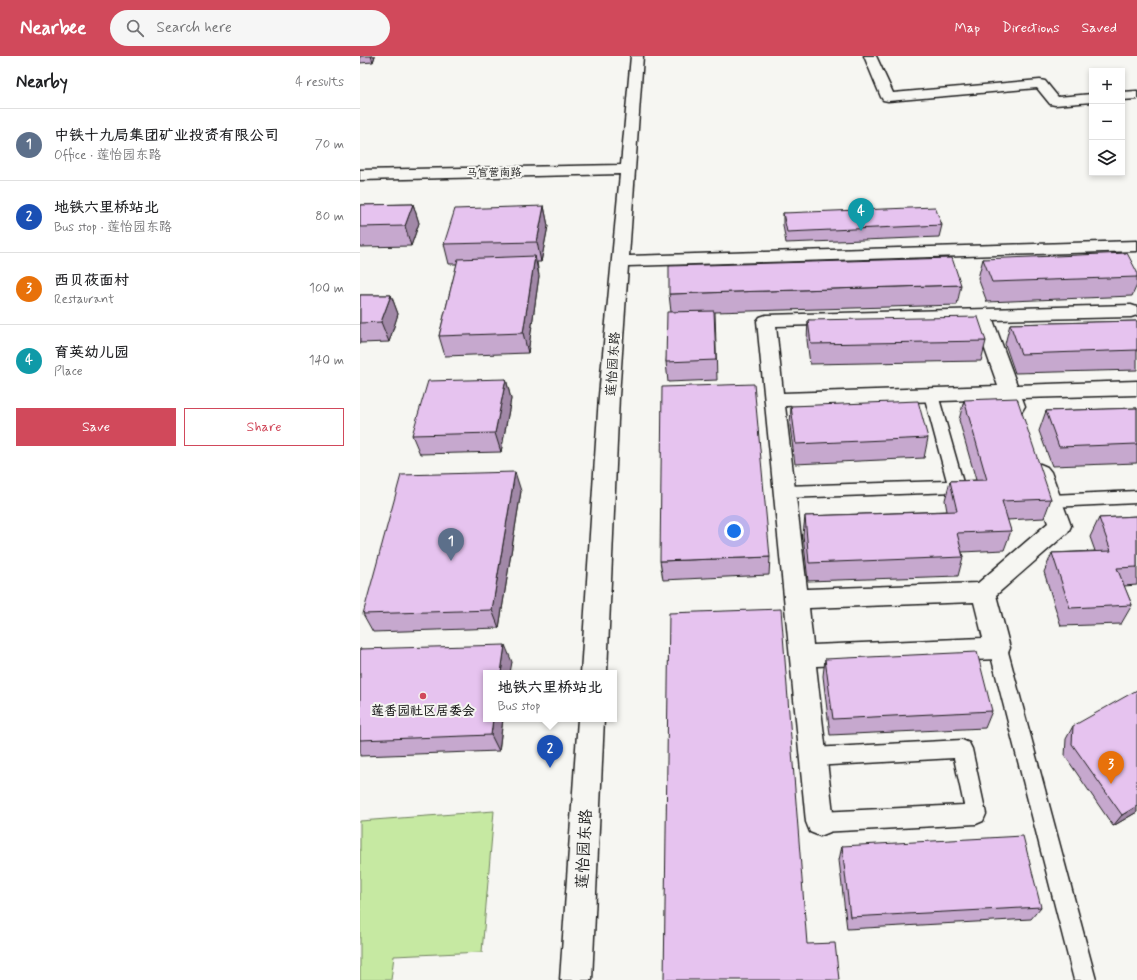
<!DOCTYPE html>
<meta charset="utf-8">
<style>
:root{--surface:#fff;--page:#f6f6f6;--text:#202124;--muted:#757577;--line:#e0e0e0;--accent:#d1495b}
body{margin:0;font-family:Mynerve,"LXGW WenKai TC",sans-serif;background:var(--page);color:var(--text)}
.controls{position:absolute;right:12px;top:12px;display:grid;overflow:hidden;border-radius:0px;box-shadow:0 2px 6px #0003}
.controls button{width:36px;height:36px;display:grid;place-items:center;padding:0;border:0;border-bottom:1px solid var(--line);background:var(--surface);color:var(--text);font:20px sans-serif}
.you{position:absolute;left:374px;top:475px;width:14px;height:14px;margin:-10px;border:3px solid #fff;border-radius:50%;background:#1a73e8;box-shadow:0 0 0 6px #1a73e833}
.badge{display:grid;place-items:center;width:26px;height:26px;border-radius:50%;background:var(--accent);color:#fff;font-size:13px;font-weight:700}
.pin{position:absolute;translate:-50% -33px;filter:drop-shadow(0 1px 2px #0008)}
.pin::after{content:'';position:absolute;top:21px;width:14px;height:12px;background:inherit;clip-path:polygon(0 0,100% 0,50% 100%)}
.popup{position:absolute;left:123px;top:614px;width:134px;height:52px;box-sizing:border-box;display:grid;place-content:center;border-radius:0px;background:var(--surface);filter:drop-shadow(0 1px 3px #0005);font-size:13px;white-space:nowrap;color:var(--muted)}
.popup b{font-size:15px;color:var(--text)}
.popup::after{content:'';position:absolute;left:50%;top:100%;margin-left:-8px;border:8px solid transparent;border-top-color:var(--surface)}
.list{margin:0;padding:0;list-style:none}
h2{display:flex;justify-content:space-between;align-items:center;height:52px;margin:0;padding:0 16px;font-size:17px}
h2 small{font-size:13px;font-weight:400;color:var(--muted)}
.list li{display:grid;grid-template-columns:26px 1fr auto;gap:12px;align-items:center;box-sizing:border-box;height:72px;padding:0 16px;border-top:1px solid var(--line)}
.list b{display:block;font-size:15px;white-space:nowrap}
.list p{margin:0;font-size:13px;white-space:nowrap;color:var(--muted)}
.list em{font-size:13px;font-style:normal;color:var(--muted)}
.actions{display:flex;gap:8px;padding:12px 16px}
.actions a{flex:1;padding:9px 0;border:1px solid var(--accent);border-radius:0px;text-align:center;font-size:14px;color:var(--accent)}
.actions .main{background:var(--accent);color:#fff}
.icon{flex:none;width:22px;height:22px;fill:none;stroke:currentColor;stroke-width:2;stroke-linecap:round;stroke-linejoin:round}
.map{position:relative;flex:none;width:777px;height:924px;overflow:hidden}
header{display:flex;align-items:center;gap:24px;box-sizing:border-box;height:56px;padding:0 20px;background:var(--accent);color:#fff}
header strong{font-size:19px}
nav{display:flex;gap:22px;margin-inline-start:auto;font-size:14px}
.search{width:280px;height:36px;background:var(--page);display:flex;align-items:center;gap:10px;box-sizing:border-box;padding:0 14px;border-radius:22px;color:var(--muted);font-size:15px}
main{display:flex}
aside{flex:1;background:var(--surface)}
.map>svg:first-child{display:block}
</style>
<header>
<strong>Nearbee</strong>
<div class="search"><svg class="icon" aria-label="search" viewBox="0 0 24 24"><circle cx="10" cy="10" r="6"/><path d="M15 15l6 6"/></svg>Search here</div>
<nav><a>Map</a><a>Directions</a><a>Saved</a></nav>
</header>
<main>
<aside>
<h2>Nearby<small>4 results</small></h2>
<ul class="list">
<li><span class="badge" style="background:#5c6f8a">1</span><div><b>中铁十九局集团矿业投资有限公司</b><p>Office · 莲怡园东路</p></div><em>70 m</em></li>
<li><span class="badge" style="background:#1a4fb4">2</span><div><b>地铁六里桥站北</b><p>Bus stop · 莲怡园东路</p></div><em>80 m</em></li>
<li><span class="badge" style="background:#e8710a">3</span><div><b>西贝莜面村</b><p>Restaurant</p></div><em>100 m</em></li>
<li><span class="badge" style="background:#0f9aa8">4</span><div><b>育英幼儿园</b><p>Place</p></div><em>140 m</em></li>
</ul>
<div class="actions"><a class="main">Save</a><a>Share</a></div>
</aside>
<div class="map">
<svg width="777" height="924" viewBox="0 0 777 924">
<rect width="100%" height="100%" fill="#f6f6f2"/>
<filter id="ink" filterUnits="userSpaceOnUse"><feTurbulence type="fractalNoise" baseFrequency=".025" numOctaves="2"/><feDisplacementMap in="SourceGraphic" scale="8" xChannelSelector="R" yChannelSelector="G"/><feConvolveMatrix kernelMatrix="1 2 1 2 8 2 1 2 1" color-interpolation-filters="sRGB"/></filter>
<g filter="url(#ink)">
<path fill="#c6e9a2" stroke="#71825f" d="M134,755L122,896L34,900L31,924H0V765Z"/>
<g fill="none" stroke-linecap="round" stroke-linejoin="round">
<defs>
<path id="lane" d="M571,334L576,336L578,339L604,430L601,434L596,436L425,442L419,440L417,436L419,432L425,430L587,425L564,339L566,336Z
M777,435V447L691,451L685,449L683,445L685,441L691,439Z
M638,584L644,587L647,592L736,924H714L629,592L632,587Z
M602,684L609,687L612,693L626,758L623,765L616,768L460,776L453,773L450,766L453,759L460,756L604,749L594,702L453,710L446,707L443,701L446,695L453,692Z"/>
<path id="street" d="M504,0H516L533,37L680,24L685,25L698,41L732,38V46L695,49L690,48L677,32L528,45L523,44L521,41Z
M777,35V43L762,44V36Z
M771,249L777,251V259L771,261L633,264L657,329L777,325V339L662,342L665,350L662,355L655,357L648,355L643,343L425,350L447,533L618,527L688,467L669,416L673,411L680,408L687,411L691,416L711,470L708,476L636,539L650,592L647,599L638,603L456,610L474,766L470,776L460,780L450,776L446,766L397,265L400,261L406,259ZM615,265L638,330L423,337L416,270ZM614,546L623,582L453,589L449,552Z"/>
<path id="secondary" d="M271,0H283L269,200L777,185V195L268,210L259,340L247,617H221L239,340L260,118L0,124V114L261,109Z
M218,663H244L232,924H200Z"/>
</defs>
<use href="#lane" stroke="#1c1c1c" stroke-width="3"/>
<use href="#street" stroke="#1c1c1c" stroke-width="3"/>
<use href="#secondary" stroke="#1c1c1c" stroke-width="3"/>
<use href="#lane" fill="#f6f6f2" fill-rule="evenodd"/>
<use href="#street" fill="#f6f6f2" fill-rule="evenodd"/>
<use href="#secondary" fill="#f6f6f2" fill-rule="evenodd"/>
</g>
<path fill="#c6a8ce" stroke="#1c1c1c" d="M0,0H15L13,6L0,7Z
M53,148L59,167L51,190L0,191V149Z
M184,150L188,170L181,206H177L179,220L168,297L85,300L79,280L97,208H89L84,188Z
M423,157L582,169L579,181L426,187L423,169Z
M623,203L777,216V229L772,240L627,246L618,222Z
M601,229L597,249L355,256L357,324L308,326L306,306L311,256L309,238Z
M0,239H31L38,258L29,286L0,287Z
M448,264L626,285L621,305L450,308L447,284Z
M777,265V314L655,317L645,288L650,268Z
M146,323L151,343L141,396L60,398L52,379Z
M604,344L691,443L684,462L647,464L651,475L644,494L602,496L603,501L598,520L448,525L443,479L445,460L587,455L585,444L590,425L616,424L599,364Z
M431,350L568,382L564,402L435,408L430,370Z
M777,352V407L692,410L679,375L686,355Z
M161,435L139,572L13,576L3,558Z
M777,460V529L764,530L772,549L761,568L701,570L684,516L692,497L735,495L730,481L739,462Z
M410,501L409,519L303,524L300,505Z
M0,593L152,606L126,663H143L139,695L0,700Z
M465,603L632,655L625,672L470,679L463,620Z
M713,670L777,756L753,770L705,700L706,683Z
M482,790L681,851L671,863L487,873L479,804Z"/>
<path fill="#a188a7" stroke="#1c1c1c" d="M11,0H15L13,6Z
M53,148L59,167L51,190L45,170Z
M184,150L188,170L181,206L177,186Z
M175,200L179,220L168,297L163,277Z
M31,239L38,258L29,286L21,266Z
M146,323L151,343L141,396L135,377Z
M155,416L161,435L139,572L132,554Z
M145,589L152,606L150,617H141Z
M133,663H143L139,695L131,679Z
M777,750V756L753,770L762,759Z"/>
<path fill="#e6c3ef" stroke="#1c1c1c" d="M53,148L45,170L0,171V149Z
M184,150L177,186L84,188L95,153Z
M575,151L582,169L427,176L423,157Z
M767,197L777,216V221L632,226L623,203Z
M175,200L163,277L79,280L98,203Z
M592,202L601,229L309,238V210Z
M0,239H31L21,266L0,267Z
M354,255L356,304L306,306L307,256Z
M618,261L626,285L451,288L448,264Z
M777,265V294L661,298L650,268Z
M146,323L135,377L52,379L68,325Z
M394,328L410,501L300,505L302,331Z
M657,342L691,443L642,445L651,475L597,477L603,501L449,507L445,460L597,455L590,425L627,424L604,344Z
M558,345L568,382L436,388L431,350Z
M777,352V388L699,391L686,355Z
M155,416L132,554L3,558L41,419Z
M777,460V511L757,512L772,549L710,552L692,497L751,495L739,462Z
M421,553L447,888L475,887L479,924H304L309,557Z
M145,589L141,617H126V663H133L131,679L0,684V593Z
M617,596L632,655L473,663L465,603Z
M777,634V750L762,759L712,688L713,670Z
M663,780L681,851L490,861L482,790Z"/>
</g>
<circle fill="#d1495b" stroke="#f6f6f2" stroke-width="1.5" cx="63" cy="640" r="4"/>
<g text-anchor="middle" stroke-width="4" stroke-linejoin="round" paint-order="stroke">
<g font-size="11" fill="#1c1c1c" stroke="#f6f6f2">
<text transform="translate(134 116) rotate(-1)" y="4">马官营南路</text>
</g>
<g font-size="13" fill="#1c1c1c" stroke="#f6f6f2">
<text transform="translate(252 308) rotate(-86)" y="5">莲怡园东路</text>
</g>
<g font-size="13" font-weight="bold" fill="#1c1c1c" stroke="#f6f6f2">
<text x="63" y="659">莲香园社区居委会</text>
</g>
<g font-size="16" fill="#1c1c1c" stroke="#f6f6f2">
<text transform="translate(223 793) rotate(-87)" y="6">莲怡园东路</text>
</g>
</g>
</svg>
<div class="controls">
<button>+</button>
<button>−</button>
<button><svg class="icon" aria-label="layers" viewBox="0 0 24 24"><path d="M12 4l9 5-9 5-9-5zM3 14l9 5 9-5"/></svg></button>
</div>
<div class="you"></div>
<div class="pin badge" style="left:91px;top:505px;background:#5c6f8a">1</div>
<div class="pin badge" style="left:190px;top:712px;background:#1a4fb4">2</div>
<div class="popup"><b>地铁六里桥站北</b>Bus stop</div>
<div class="pin badge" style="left:751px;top:728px;background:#e8710a">3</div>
<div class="pin badge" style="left:501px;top:175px;background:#0f9aa8">4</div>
</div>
</main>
